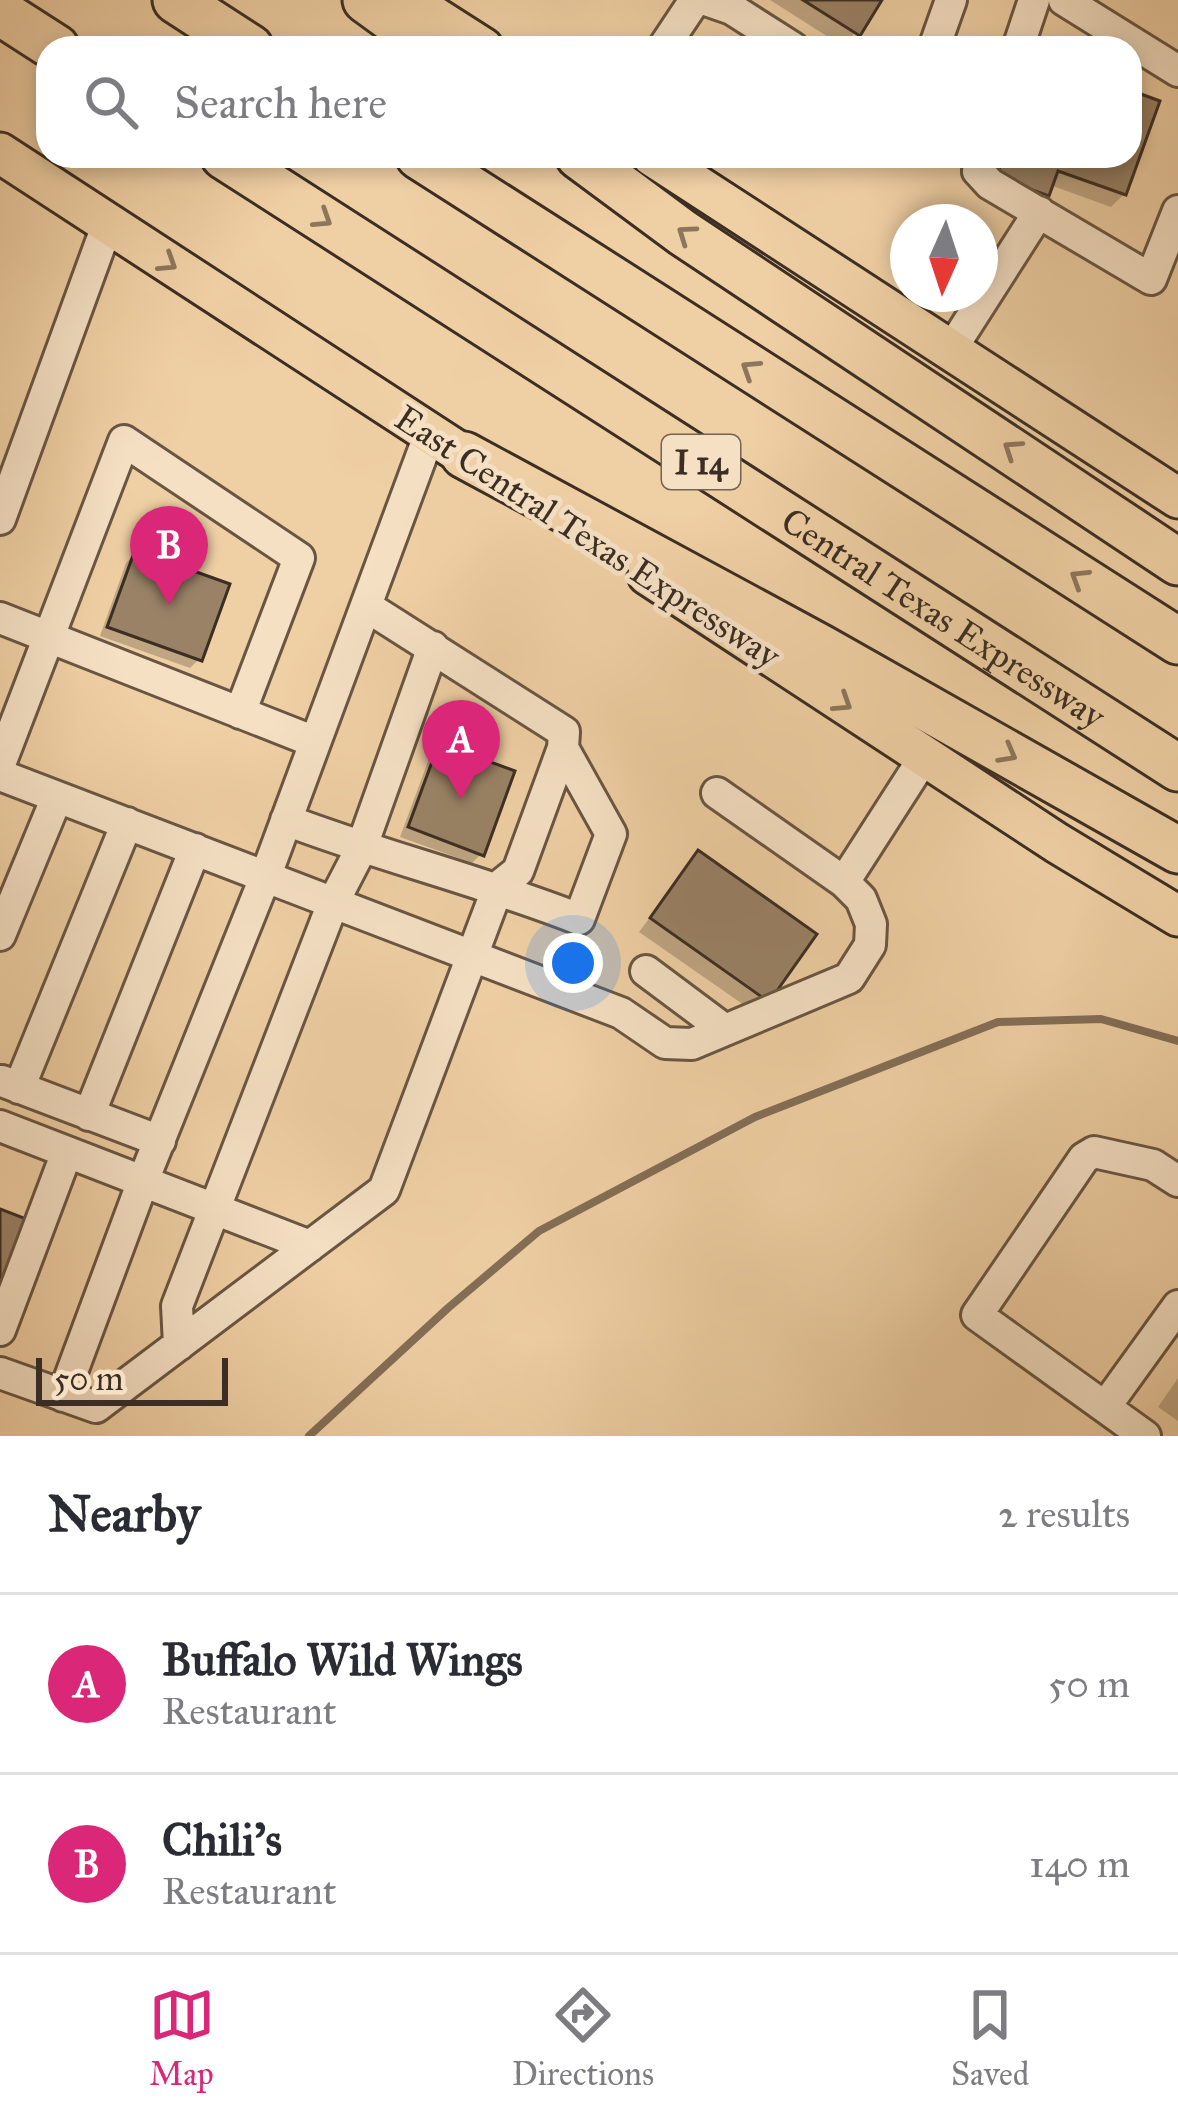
<!DOCTYPE html>
<style>
:root{--surface:#fff;--page:#f2f2f3;--text:#2b2b33;--muted:#7c7c81;--line:#e1e1e2;--accent:#db2777}
body{margin:0;font-family:"IM FELL Great Primer",serif;background:var(--page);color:var(--text)}
.compass{position:absolute;left:890px;top:204px;width:108px;height:108px;border-radius:50%;background:var(--surface);box-shadow:0 6px 18px #0003;rotate:183deg}
.scale{position:absolute;left:36px;bottom:30px;width:192px;box-sizing:border-box;padding-left:12px;border:6px solid #3c2e22;border-top:0;font-size:33px;line-height:42px;white-space:nowrap;color:#3c2e22;-webkit-text-stroke:9px #f5e0c4;paint-order:stroke}
.you{position:absolute;left:573px;top:963px;width:42px;height:42px;margin:-30px;border:9px solid #fff;border-radius:50%;background:#1a73e8;box-shadow:0 0 0 18px #1a73e833}
.badge{display:grid;place-items:center;width:78px;height:78px;border-radius:50%;background:var(--accent);color:#fff;font-size:39px;font-weight:700}
.pin{position:absolute;translate:-50% -99px;filter:drop-shadow(0 3px 6px #0008)}
.pin::after{content:'';position:absolute;top:63px;width:42px;height:36px;background:inherit;clip-path:polygon(0 0,100% 0,50% 100%)}
.list{margin:0;padding:0;list-style:none}
h2{display:flex;justify-content:space-between;align-items:center;height:156px;margin:0;padding:0 48px;font-size:51px}
h2 small{font-size:39px;font-weight:400;color:var(--muted)}
.list li{display:grid;grid-template-columns:78px 1fr auto;gap:36px;align-items:center;box-sizing:border-box;height:180px;padding:0 48px;border-top:3px solid var(--line)}
.list b{display:block;font-size:45px;white-space:nowrap}
.list p{margin:0;font-size:39px;white-space:nowrap;color:var(--muted)}
.list em{font-size:39px;font-style:normal;color:var(--muted)}
.icon{flex:none;width:66px;height:66px;fill:none;stroke:currentColor;stroke-width:2;stroke-linecap:round;stroke-linejoin:round}
.map{position:relative;flex:none;width:1178px;height:1436px;overflow:hidden}
.search{position:absolute;background:var(--surface);box-shadow:0 6px 18px #0003;left:36px;right:36px;top:36px;height:132px;display:flex;align-items:center;gap:30px;box-sizing:border-box;padding:0 42px;border-radius:36px;color:var(--muted);font-size:45px}
.sheet{height:516px;background:var(--surface)}
nav{display:flex;justify-content:space-around;align-items:center;box-sizing:border-box;height:168px;border-top:3px solid var(--line);background:var(--surface);font-size:33px;color:var(--muted)}
nav a{display:grid;justify-items:center;gap:6px}
nav .on{color:var(--accent)}
.map>svg:first-child{display:block}
</style>
<div class="map">
<svg width="1178" height="1436" viewBox="0 0 1178 1436">
<rect width="100%" height="100%" fill="#efcfa4"/>
<filter id="stains"><feTurbulence type="fractalNoise" baseFrequency=".00167" numOctaves="4"/><feColorMatrix values="0 0 0 0 .2 0 0 0 0 .09 0 0 0 0 .02 0 0 0 .5 -.17"/></filter>
<radialGradient id="worn" r=".72"><stop offset=".6" stop-color="#630" stop-opacity="0"/><stop offset="1" stop-color="#630" stop-opacity=".3"/></radialGradient>
<path fill="#0003" d="M770,0H879L844,47Z
M1130,93L1157,103L1124,194L1111,207L1050,185L1034,207L985,190L997,156H1130Z
M136,553L199,659L190,668L100,636L126,563Z
M440,746L481,854L472,863L400,837L430,756Z
M698,854L813,934L754,1012L639,932Z
M1178,1378V1421L1158,1407Z"/>
<g fill="none" stroke-linecap="round" stroke-linejoin="round">
<path stroke="#836e56" stroke-width="8" d="M309,1436L448,1308L539,1231L755,1117L998,1022L1101,1019L1178,1041"/>
</g>
<path fill="#998266" stroke="#3c2e22" stroke-width="3" d="M803,0H882L860,36Z
M1130,90L1160,101L1126,195L1058,171L1049,196L996,177L1004,156H1130Z
M135,550L230,584L202,661L107,627Z
M439,743L515,771L484,856L408,827Z
M698,850L817,934L769,1002L650,918Z
M0,1209L29,1220L0,1294Z"/>
<g fill="none" stroke-linecap="round" stroke-linejoin="round">
<defs>
<path id="minor" d="M706,0L732,9L793,48
M1064,0L1178,71
M663,48L695,0
M934,48L951,0
M1018,48L1034,0
M982,156L978,171L990,184L1151,279L1178,211
M952,348L1039,212
M0,519L108,223
M0,618L315,742
M0,764L124,441L299,558L240,713
M0,775L621,1013L665,1043L692,1044L849,978L870,945L871,924L861,899L844,882L717,793
M286,820C383,857 483,881 579,919L611,834L563,748
M844,882L925,756
M0,935L57,797
M646,971L725,1030
M2,1081L160,1141
M19,1088L127,823
M89,1115L195,849
M0,1126L310,1246
M0,1330L67,1152
M179,1345L177,1306L333,903L361,849L433,647
M0,1373L96,1407L384,1190L498,887L518,871L563,748L564,732L366,606
M63,1396L143,1181L266,875L430,433
M1105,1407L1178,1306
M1145,1436L977,1315L1084,1158L1094,1152L1153,1165L1178,1181"/>
<path id="major" d="M408,0L483,48
M0,153L488,471
M652,156L1178,498
M648,575L1057,843L1178,916"/>
<g id="highway">
<path d="M176,0L250,48"/>
<path d="M366,0L432,48"/>
<path d="M0,12L56,48"/>
<path id="s1" d="M224,156L1178,768"/>
<path d="M419,156L1178,641"/>
<path d="M579,156L683,233L1178,562"/>
<path d="M464,455L821,648L1178,850"/>
</g>
</defs>
<use href="#minor" stroke="#695642" stroke-width="36"/>
<use href="#major" stroke="#3c2e22" stroke-width="45"/>
<use href="#highway" stroke="#3c2e22" stroke-width="51"/>
<use href="#minor" stroke="#f5e0c4" stroke-width="30"/>
<use href="#major" stroke="#efcfa4" stroke-width="39"/>
<use href="#highway" stroke="#efcfa4" stroke-width="45"/>
</g>
<defs><path id="oneway-chevron" d="M-2-3.5L2.5 0L-2 3.5" fill="none" stroke-width="1.6" stroke-linecap="round" stroke-linejoin="round" transform="scale(3)"/></defs>
<g stroke="#8d765c">
<use href="#oneway-chevron" transform="translate(323 219) rotate(33)"/>
<use href="#oneway-chevron" transform="translate(686 234) rotate(-145)"/>
<use href="#oneway-chevron" transform="translate(168 263) rotate(33)"/>
<use href="#oneway-chevron" transform="translate(750 369) rotate(-147)"/>
<use href="#oneway-chevron" transform="translate(1012 449) rotate(-146)"/>
<use href="#oneway-chevron" transform="translate(1079 578) rotate(-148)"/>
<use href="#oneway-chevron" transform="translate(843 703) rotate(33)"/>
<use href="#oneway-chevron" transform="translate(1008 754) rotate(29)"/>
</g>
<g text-anchor="middle" stroke-width="10" stroke-linejoin="round" paint-order="stroke">
<rect fill="#f5e0c4" stroke="#746353" stroke-width="3" x="662" y="435" width="78" height="54" rx="9"/>
<g font-size="33" font-weight="bold" fill="#3c2e22">
<text x="701" y="474">I 14</text>
</g>
<g font-size="36" fill="#3c2e22" stroke="#f5e0c4">
<text transform="translate(588 536) rotate(33)" y="13">East Central Texas Expressway</text>
<text dy="13" stroke="none"><textPath href="#s1" startOffset="855">Central Texas Expressway</textPath></text>
</g>
</g>
<rect width="100%" height="100%" filter="url(#stains)"/>
<rect width="100%" height="100%" fill="url(#worn)"/>
</svg>
<svg class="compass" viewBox="-18 -18 36 36"><path d="M0-13l5 13h-10z" fill="#e53935"/><path d="M0 13l5-13h-10z" fill="#7c7c81"/></svg>
<div class="scale">50 m</div>
<div class="you"></div>
<div class="pin badge" style="left:461px;top:799px">A</div>
<div class="pin badge" style="left:169px;top:605px">B</div>
<div class="search"><svg class="icon" aria-label="search" viewBox="0 0 24 24"><circle cx="10" cy="10" r="6"/><path d="M15 15l6 6"/></svg>Search here</div>
</div>
<section class="sheet">
<h2>Nearby<small>2 results</small></h2>
<ul class="list">
<li><span class="badge">A</span><div><b>Buffalo Wild Wings</b><p>Restaurant</p></div><em>50 m</em></li>
<li><span class="badge">B</span><div><b>Chili's</b><p>Restaurant</p></div><em>140 m</em></li>
</ul>
</section>
<nav>
<a class="on"><svg class="icon" aria-label="map" viewBox="0 0 24 24"><path d="M3 6l6-2 6 2 6-2v14l-6 2-6-2-6 2zM9 4v14M15 6v14"/></svg>Map</a>
<a><svg class="icon" aria-label="directions" viewBox="0 0 24 24"><path d="M12 3l9 9-9 9-9-9zM9 14v-3h6M13 9l2 2-2 2"/></svg>Directions</a>
<a><svg class="icon" aria-label="saved" viewBox="0 0 24 24"><path d="M7 4h10v16l-5-4-5 4z"/></svg>Saved</a>
</nav>
